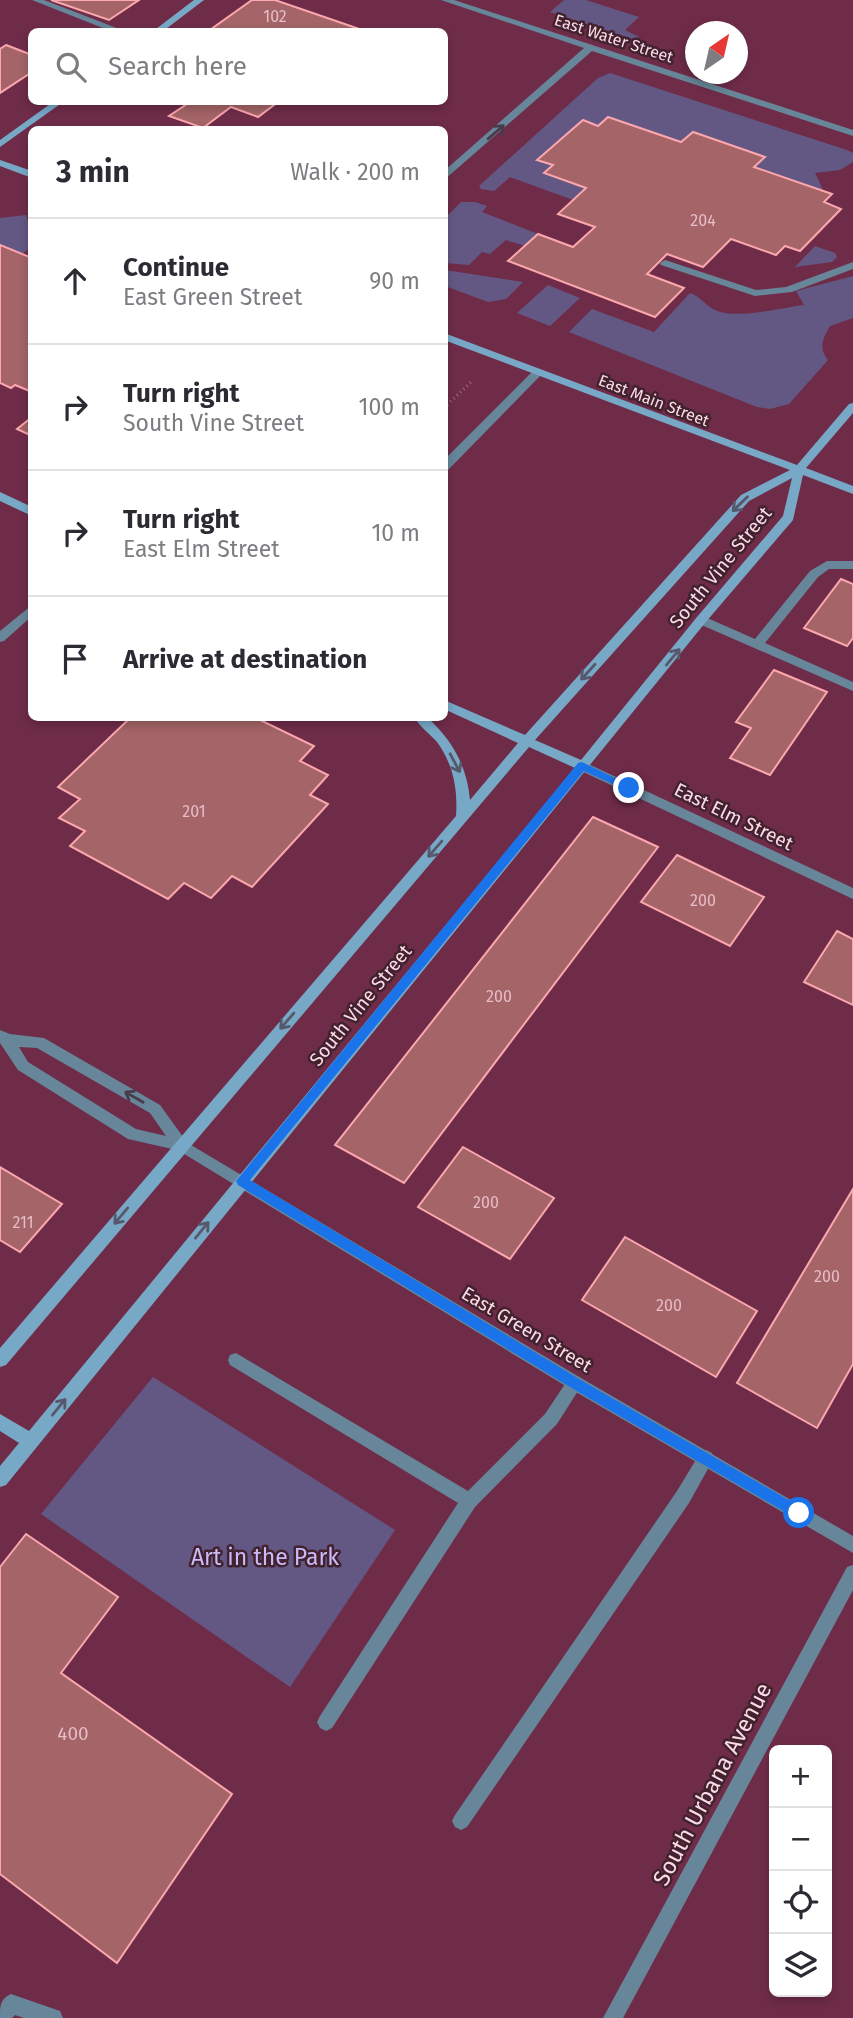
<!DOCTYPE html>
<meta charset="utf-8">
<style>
:root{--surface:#fff;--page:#f2f2f3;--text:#2b2b33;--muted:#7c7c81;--line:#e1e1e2}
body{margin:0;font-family:"Fira Sans",sans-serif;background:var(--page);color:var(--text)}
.controls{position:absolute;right:21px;bottom:21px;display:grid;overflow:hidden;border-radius:10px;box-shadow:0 4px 10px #0003}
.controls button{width:63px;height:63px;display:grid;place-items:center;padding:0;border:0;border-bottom:2px solid var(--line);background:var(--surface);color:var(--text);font:35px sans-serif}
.compass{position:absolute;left:685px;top:21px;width:63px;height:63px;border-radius:50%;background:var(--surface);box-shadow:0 4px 10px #0003;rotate:34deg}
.stop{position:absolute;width:21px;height:21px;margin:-16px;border:5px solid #1a73e8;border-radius:50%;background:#fff}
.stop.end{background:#1a73e8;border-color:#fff;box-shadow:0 2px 7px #0008}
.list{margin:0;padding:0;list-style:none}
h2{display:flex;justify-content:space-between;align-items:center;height:91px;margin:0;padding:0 28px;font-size:30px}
h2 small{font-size:23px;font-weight:400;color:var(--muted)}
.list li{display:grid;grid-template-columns:46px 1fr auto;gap:21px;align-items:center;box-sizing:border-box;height:126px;padding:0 28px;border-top:2px solid var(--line)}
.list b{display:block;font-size:26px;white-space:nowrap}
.list p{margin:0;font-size:23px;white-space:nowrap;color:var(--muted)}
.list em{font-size:23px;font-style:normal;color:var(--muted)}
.icon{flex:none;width:38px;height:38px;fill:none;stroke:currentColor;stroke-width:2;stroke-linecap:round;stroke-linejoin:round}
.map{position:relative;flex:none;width:853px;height:2018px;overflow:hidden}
.search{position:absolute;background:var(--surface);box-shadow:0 4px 10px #0003;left:28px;top:28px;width:420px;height:77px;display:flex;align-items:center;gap:18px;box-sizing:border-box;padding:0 24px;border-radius:10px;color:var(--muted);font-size:26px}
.panel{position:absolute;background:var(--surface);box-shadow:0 4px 10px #0003;left:28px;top:126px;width:420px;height:595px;border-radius:10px}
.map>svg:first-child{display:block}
</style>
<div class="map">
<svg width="853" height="2018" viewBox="0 0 853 2018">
<rect width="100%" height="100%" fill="#6f2c49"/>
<path fill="#635883" d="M564,0H586L639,17L625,30L639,37L636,40L550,12Z
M610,73L847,150L853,153V162L840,170L815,173L823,190L754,167L764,156L693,132L681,142L608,117L598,126L583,120L538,160L553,165L545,173L586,188L573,200L510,177L494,191L481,189L479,186L598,78Z
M461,202H475L487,206L482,212L538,234L525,246L506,240L490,254L482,252L469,265L445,263V218Z
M26,215L31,229V247L22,254L0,245V218Z
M815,246L835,253L837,257L832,262L795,267Z
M445,270L523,282L506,299L488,302L445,286Z
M853,276V318L830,326C823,338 818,348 828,360L789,404L770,409L757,407L569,332L592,309L654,332L690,293C702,297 706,307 717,311C739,319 780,308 804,305L796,291Z
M548,285L580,298L550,326L517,313Z
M153,1377L395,1530L290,1687L41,1514Z"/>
<path fill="#a46468" stroke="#fca7ad" stroke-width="2" d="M51,0H139L109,20Z
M252,0H275L368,32H207Z
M6,45L32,55V72L0,93V49Z
M190,102H278L258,117L231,107L203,128L169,116Z
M608,117L681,142L693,132L765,157L754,167L832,194L824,202L841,209L800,251L785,246L776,255L731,239L703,267L667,254L647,274L684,288L655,317L508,261L538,234L573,247L595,227L558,214L586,188L544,173L553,165L537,160L583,120L598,126Z
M0,245L32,258V392L15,385L11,388L0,383Z
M32,417V436L17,429Z
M841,579L853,584V638L847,646L804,628Z
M774,670L827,692L770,775L730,758L751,728L736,722Z
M130,718H256L314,746L300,761L328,775L310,795L328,804L252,887L232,876L211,898L184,883L168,899L70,846L85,831L59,818L80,799L58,787Z
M593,817L658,847L404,1183L335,1145Z
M677,855L764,897L730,946L641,902Z
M837,931L853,939V1005L804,982Z
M463,1147L554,1198L510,1259L418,1207Z
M0,1167L62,1204L20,1252L0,1240Z
M853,1189V1364L817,1428L737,1383Z
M625,1237L757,1311L716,1377L582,1300Z
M26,1534L118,1597L61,1673L232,1794L117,1963L0,1874V1567Z"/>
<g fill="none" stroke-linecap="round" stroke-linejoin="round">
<path stroke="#9c647b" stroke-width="3.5" stroke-dasharray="1 3.5" stroke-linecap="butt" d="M444,408L472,381"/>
<path fill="#678699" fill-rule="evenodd" d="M32,0H44L127,32H113Z
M665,260L756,290L786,287L853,262V269L792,292L755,296L661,265L660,263Z
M538,369L542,370V374L448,470H444V460L534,370Z
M827,561H853V569H829L818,577L765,643L853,682V691L697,623L695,620L697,617H705L755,639L810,571Z
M32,605V616L4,641L0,642V631Z
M0,1030L10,1034L44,1038L160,1105L186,1141L188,1145L186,1149L181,1151L128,1139L18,1070L0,1043ZM19,1047L37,1048L150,1113L166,1136L136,1129L28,1062Z
M236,1353L468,1491L545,1414L569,1378L575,1376L581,1378L583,1383L557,1424L475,1507L332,1728L326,1731L320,1728L317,1722L320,1716L458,1503L230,1365L228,1360L230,1355Z
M706,1450L712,1453L714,1458L689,1503L467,1827L461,1830L455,1827L452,1821L455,1815L677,1491L700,1453Z
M11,1994L60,2011L63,2018H24L15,2015L12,2018H0C0,2006 0,1999 11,1994Z"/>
<path fill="#678699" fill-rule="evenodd" d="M441,0H454L853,130V136L592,51L444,180V171L584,48Z
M582,761L853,888V899L577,769L576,766Z
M181,1139L581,1378L853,1536V1553L569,1388L176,1149L174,1145L176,1141Z
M853,1565V1590L623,2018H603L847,1567Z"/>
<path fill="#77a9c7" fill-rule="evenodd" d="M194,0H204L162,32H152Z
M53,102H63L0,147V140Z
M0,160L32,171V178L0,166Z
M444,333L797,465L849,404L853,403V413L806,468L853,486V494L803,475L793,520L705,623L6,1485L0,1487V1466L19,1443L0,1431V1414L29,1431L575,768L529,747L6,1365L0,1367V1348L456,816C458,789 453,764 437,742C430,734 420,727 415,718H428C452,740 467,766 470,800L518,743L444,709V700L525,735L741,495L790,470L444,340ZM792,478L783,516L697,617L581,760L535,740L749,501Z
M0,492L32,507V516L0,501Z"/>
</g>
<defs><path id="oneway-shaft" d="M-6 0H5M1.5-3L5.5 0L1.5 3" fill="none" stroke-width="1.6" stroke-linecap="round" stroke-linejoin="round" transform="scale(1.75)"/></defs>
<g stroke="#4a3b49">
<use href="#oneway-shaft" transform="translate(496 132) rotate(-41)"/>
<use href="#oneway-shaft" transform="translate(134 1097) rotate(-150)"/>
</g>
<g stroke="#57586b">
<use href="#oneway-shaft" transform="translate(740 504) rotate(136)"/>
<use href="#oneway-shaft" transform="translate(673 657) rotate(-50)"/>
<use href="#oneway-shaft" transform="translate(588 672) rotate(132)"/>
<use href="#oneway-shaft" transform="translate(455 763) rotate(62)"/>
<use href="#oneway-shaft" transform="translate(435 849) rotate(131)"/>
<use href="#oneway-shaft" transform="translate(287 1021) rotate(131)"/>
<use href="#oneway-shaft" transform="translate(121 1216) rotate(130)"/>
<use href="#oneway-shaft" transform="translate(202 1230) rotate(-51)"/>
<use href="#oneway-shaft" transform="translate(59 1407) rotate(-51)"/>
</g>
<path fill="#1a73e8" d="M582,762L635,788L629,792L626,790L584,771L250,1180L579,1379L804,1509L806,1513L799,1520L570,1387L238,1185L236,1181L578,763Z"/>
<g text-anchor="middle" stroke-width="5" stroke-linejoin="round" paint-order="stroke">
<g font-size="16" fill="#e7bdc6">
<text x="275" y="22">102</text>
<text x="703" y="226">204</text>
<text x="194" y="817">201</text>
<text x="703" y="906">200</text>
<text x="499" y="1002">200</text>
<text x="486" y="1208">200</text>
<text x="23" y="1228">211</text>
<text x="827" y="1282">200</text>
<text x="669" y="1311">200</text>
</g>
<g font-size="16" fill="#fddbe6" stroke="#41222e">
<text transform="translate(614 38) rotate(18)" y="6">East Water Street</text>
<text transform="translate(654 400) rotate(21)" y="6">East Main Street</text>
</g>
<g font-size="19" fill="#fddbe6" stroke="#41222e">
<text transform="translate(720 567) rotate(-51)" y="7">South Vine Street</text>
<text transform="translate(734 816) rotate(26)" y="7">East Elm Street</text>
<text transform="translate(360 1005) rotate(-51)" y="7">South Vine Street</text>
<text transform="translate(527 1329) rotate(31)" y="7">East Green Street</text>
</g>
<g font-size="19" fill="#e7bdc6">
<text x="73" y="1740">400</text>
</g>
<g font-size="23" fill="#c9bafa" stroke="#41222e">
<text x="265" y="1565">Art in the Park</text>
</g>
<g font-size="23" fill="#fddbe6" stroke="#41222e">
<text transform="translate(712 1784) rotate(-62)" y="8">South Urbana Avenue</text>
</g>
</g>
</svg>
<div class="controls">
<button>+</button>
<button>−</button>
<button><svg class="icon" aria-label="locate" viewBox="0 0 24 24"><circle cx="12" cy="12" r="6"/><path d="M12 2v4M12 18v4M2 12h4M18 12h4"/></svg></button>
<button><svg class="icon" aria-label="layers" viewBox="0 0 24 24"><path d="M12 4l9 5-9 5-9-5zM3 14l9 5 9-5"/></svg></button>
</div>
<svg class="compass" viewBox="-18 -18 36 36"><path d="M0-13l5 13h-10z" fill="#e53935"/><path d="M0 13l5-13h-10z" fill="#7c7c81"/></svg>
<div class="stop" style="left:799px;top:1513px"></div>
<div class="stop end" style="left:629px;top:788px"></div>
<div class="search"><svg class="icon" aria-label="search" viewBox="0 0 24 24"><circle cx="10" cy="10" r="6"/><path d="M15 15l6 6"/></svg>Search here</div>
<section class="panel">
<h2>3 min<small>Walk · 200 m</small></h2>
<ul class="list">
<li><svg class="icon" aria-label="ahead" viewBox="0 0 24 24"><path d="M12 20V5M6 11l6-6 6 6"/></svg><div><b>Continue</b><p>East Green Street</p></div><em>90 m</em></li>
<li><svg class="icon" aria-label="right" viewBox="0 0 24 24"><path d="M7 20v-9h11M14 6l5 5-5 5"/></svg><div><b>Turn right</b><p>South Vine Street</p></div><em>100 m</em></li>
<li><svg class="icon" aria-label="right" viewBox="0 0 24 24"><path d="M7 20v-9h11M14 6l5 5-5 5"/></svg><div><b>Turn right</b><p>East Elm Street</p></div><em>10 m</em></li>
<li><svg class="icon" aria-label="arrive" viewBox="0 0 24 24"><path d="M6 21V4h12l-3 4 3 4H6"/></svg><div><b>Arrive at destination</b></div></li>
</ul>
</section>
</div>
